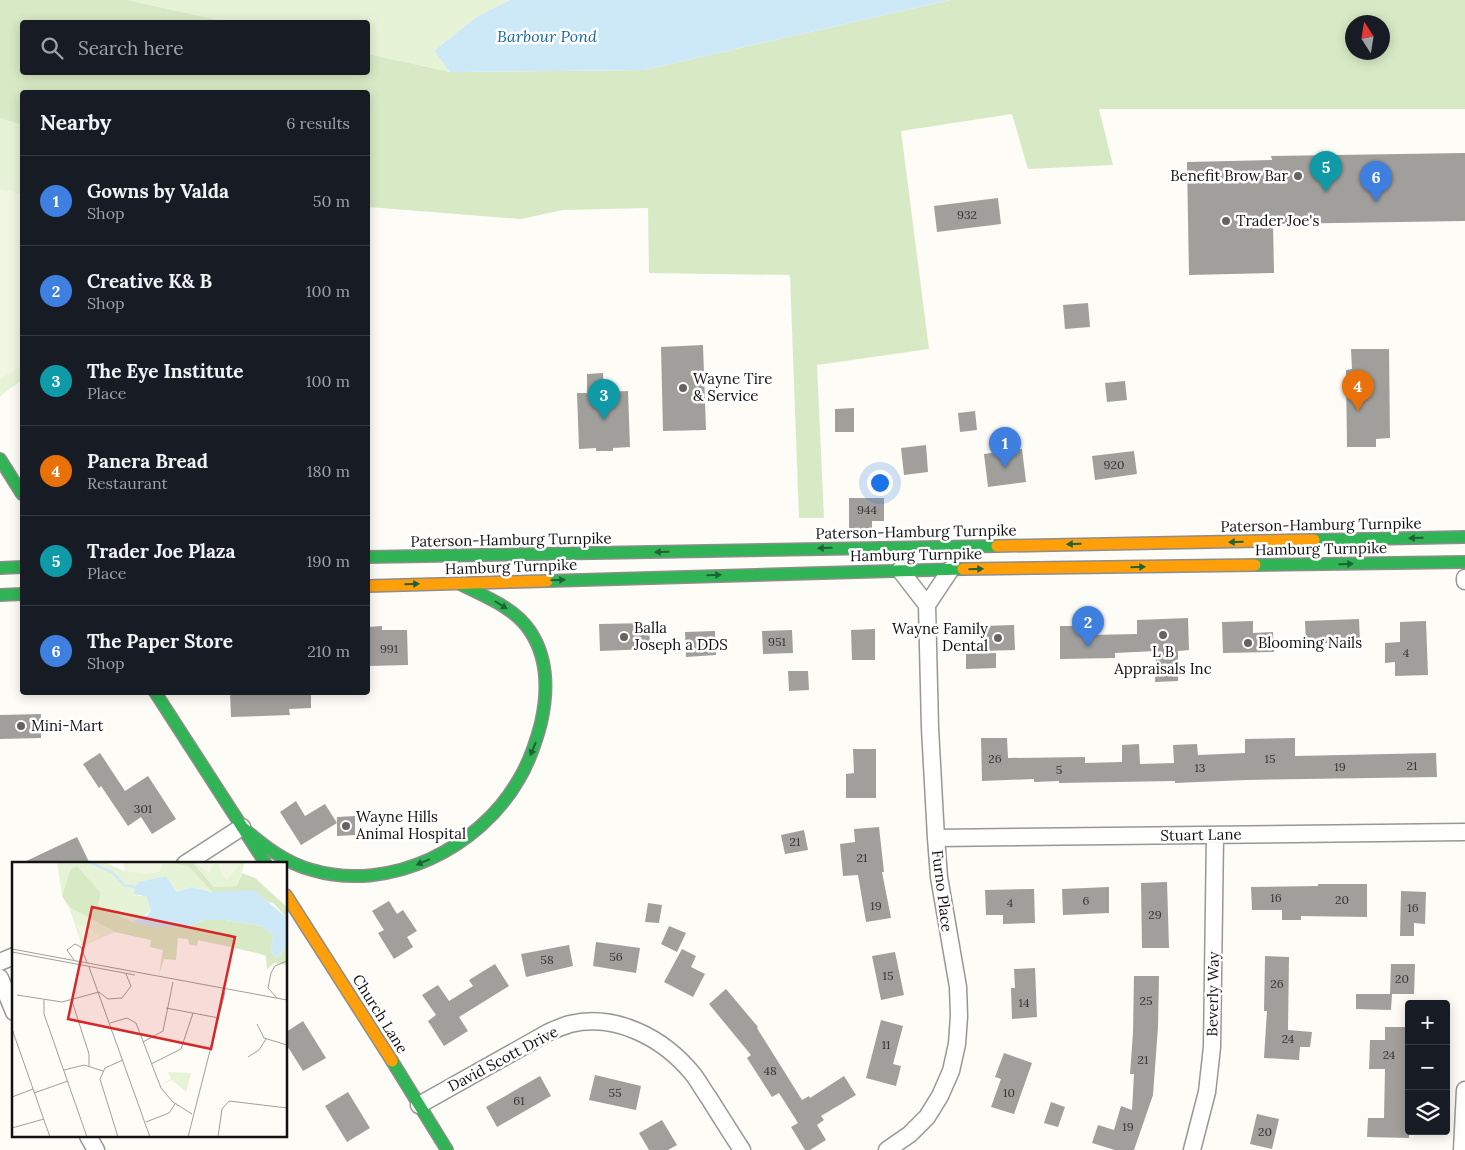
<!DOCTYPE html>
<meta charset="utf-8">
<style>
:root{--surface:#171b24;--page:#20242c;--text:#f1f3f6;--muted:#9ea1a6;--line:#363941;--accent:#8c9099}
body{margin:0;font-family:Lora,serif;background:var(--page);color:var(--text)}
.controls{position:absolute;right:15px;bottom:15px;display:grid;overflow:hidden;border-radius:5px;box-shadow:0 2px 12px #0003}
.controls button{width:45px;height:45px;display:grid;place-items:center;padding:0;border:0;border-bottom:1px solid var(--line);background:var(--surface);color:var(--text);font:25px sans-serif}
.compass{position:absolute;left:1345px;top:15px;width:45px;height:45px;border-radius:50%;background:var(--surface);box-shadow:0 2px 12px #0003;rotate:348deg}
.you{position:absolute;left:879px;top:482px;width:18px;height:18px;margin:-12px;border:4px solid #fff;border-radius:50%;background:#1a73e8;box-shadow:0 0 0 8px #1a73e833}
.badge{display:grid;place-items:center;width:32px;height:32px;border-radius:50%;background:var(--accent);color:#fff;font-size:16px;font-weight:700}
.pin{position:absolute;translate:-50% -41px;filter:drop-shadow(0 1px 2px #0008)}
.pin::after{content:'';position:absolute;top:26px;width:18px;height:15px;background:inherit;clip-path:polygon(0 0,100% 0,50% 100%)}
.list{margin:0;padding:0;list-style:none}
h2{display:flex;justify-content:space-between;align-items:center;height:65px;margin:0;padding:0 20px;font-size:21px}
h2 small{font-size:16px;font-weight:400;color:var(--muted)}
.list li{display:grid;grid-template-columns:32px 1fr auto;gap:15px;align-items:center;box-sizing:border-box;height:90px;padding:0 20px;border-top:1px solid var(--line)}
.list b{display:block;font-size:19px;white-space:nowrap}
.list p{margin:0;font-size:16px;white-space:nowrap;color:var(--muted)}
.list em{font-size:16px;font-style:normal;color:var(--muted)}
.icon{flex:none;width:28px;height:28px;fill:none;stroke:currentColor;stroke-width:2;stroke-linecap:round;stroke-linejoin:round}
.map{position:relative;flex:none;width:1465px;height:1150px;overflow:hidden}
.search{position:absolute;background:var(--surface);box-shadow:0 2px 12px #0003;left:20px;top:20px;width:350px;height:55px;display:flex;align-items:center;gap:12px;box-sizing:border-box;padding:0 18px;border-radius:5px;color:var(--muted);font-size:19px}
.panel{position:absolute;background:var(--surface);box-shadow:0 2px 12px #0003;left:20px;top:90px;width:350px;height:605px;border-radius:5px}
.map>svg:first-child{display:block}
</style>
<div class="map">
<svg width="1465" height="1150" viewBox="0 0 1465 1150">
<rect width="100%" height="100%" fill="#fdfcf7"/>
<path fill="#e7f3d7" d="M127,0H510L475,18L434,51L450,72L368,54V22H228Z
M0,118L22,125V380L0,396Z"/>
<path fill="#d8eac5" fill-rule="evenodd" d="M0,0H127L228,22H22V72H368V54L450,72L644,70L950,0H1465V109H1099L1113,165L1028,169L1012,114L901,131L929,349L817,365L824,518H799L790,275L649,273L648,208L563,210L521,219L368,207V92H22V125L0,118ZM1352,22H1382V52H1352Z"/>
<path fill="#f0f6e1" d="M0,189L22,194V366L0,379Z"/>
<path fill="#cde8f7" d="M510,0H950L644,70L450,72L434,51L475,18Z"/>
<path fill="#a19f9c" d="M1465,153V221L1273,224L1274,273L1189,275L1187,162L1272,160L1271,156Z
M998,198L1001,224L937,232L934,206Z
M1088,303L1090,327L1065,329L1063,305Z
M703,345L706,430L663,431L661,347Z
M1351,349H1389L1390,438L1376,439V447H1347L1346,370L1352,369Z
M603,373L604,392L628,391L630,447L613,448V451H596V448L579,449L577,393H587V374Z
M1125,381L1127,400L1107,402L1105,383Z
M854,408V432H835V409Z
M975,411L977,430L960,432L958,413Z
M926,445L928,472L904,475L901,448Z
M1022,449L1026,482L988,487L984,454Z
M1134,451L1137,474L1095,480L1092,456Z
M849,498H884V521H872V529H849Z
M1188,618L1189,650L1178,651V681L1155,682L1156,651L1115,653V658L1060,659V626H1089L1090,635L1137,634V620Z
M1359,619L1360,642L1306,644L1305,621Z
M1253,621V633L1273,632L1274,652L1223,653L1222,622Z
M1426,621L1428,675L1395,676V662L1385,663V643L1400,642V622Z
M649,623L650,649L600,651L599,624Z
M1014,625L1015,650L982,651L981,626Z
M382,626V630H407L408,665L368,666V627Z
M875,629V660H852L851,630Z
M792,630L793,653L763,654L762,631Z
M715,631L716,655L686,657L685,632Z
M996,653V668L966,669V654Z
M788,671H808L809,690L789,691Z
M230,692H311V708L289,709L290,715L231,717Z
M41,714V738L0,739V715Z
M981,738H1007L1008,758L1085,757V763L1122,762V745L1139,744L1140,764L1174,763L1173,745L1197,744L1198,755L1245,753V739L1295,738V756L1436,753L1437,777L1246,780L1175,783V781L1059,783V781L1034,782V779L982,781Z
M853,749H876V798H846V774L854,773Z
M100,753L125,791L148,776L176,819L152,834L141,817L128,826L101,786L99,788L83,764Z
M296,801L305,816L325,804L337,823L301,845L280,812Z
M355,816V835L337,836V817Z
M879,827L884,872H882L891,918L866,922L858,875L843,876L840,844L855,842L854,829Z
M804,830L808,850L785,854L781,835Z
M77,837L90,864H20Z
M1167,882L1169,948H1142L1141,883Z
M1318,884H1367V917L1301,916V920H1282V910H1252L1251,887L1318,886Z
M1109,887V913L1063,915L1062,889Z
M1034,889L1035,923L1003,924V915H986L985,890Z
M1401,891L1426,892L1425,924L1414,923V936H1400Z
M389,901L397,914L403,910L417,931L407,937L413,947L394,959L378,933L384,930L372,911Z
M648,903L662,905L659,923L645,922Z
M669,926L686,933L677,952L661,944Z
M596,942L640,948L636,973L593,966Z
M569,945L573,966L526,977L521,954Z
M682,949L696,956L691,967L705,974L693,997L664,982Z
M895,952L904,995L881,1000L872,956Z
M1265,956L1289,957L1288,1030L1312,1032L1310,1047H1300L1299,1060L1264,1058L1267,1011H1264Z
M495,964L509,986L459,1017L468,1031L444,1046L428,1021L436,1015L422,995L438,985L449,1001L473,986L469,980Z
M1391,964H1415L1414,994H1390Z
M1035,968L1037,1017L1012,1019L1011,988H1015L1014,969Z
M1134,976H1159L1158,1027L1153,1095L1134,1150H1115L1092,1143L1098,1125L1114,1130L1121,1106L1132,1110L1134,1074H1130L1133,1033Z
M726,989L758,1027L757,1028L802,1100L809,1096L810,1098L844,1076L856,1095L821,1116L824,1120L817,1125L826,1140L810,1150H805L791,1127L798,1123L779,1093L772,1097L747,1058L751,1055L709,1004Z
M1356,994H1392L1391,1010L1356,1009Z
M881,1020L903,1026L893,1064L901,1066L896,1086L866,1078Z
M303,1021L326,1058L303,1071L286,1044V1032Z
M1385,1027H1409V1138L1367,1137L1368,1118H1384L1385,1069H1369L1370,1040H1385Z
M1004,1053L1032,1063L1014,1114L991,1107L1001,1079L995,1077Z
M595,1075L641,1086L636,1110L589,1100Z
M540,1076L551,1096L497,1127L486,1107Z
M348,1092L370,1128L347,1142L325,1106Z
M1051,1102L1065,1107L1058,1127L1044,1123Z
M1257,1114L1279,1119L1272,1149L1250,1144Z
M662,1120L677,1145L668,1150H649L639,1133Z"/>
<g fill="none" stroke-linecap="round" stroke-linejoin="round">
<defs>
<path id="street" d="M900,570L927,605
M1465,578V581
M936,838L1465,832
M185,864L242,827
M0,962L14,956
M0,978L14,1012
M419,1105L549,1032C556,1029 563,1026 570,1024C616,1013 663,1038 692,1073C698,1080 703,1090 709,1098C720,1116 731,1133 742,1150
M88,1136L96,1150
M887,1150L910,1134L927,1117L940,1096L951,1071L957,1044L959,1016L958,987L939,877L936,838L930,728L927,605L951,569
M1192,1150L1207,1092L1212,1047L1215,835
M1462,1150L1465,1090"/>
<path id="fast" d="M0,459L22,494
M1314,540L1465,537
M368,557L997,546
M1255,565L1465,562
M0,568L22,567
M547,581L963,569
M0,595L22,594
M155,692L266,864
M242,827C263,845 285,863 312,870C390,893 480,848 519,779C530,761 536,742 541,723C548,692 548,658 530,631C515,608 486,597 462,585
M392,1061L447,1150"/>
<path id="slow" d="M997,546L1314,540
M963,569L1255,565
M368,586L547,581
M286,895L392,1061"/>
</defs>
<use href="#street" stroke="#979795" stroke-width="19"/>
<use href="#fast" stroke="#8e8d8b" stroke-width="14"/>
<use href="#slow" stroke="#8e8d8b" stroke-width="14"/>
<use href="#street" stroke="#fffffe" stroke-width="16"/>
<use href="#fast" stroke="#30b455" stroke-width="11"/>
<use href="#slow" stroke="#ff9f0a" stroke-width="11"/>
</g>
<defs><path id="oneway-solid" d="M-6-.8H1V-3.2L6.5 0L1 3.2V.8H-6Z" transform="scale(1.25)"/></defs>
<g fill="#206233">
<use href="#oneway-solid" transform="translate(1416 538) rotate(179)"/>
<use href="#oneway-solid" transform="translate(1236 542) rotate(179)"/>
<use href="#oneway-solid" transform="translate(1074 544) rotate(179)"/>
<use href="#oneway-solid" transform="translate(825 548) rotate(179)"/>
<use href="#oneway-solid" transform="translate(662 552) rotate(178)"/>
<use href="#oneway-solid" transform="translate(1346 564) rotate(-1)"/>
<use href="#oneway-solid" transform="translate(1138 567) rotate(-1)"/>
<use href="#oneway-solid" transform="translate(976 569) rotate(-1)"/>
<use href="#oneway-solid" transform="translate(714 575) rotate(-2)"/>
<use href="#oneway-solid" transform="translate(558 580) rotate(-2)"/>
<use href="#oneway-solid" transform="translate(412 584) rotate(-2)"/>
<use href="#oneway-solid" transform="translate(501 605) rotate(32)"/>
<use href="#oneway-solid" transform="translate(533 749) rotate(113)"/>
<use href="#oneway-solid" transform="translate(423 862) rotate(157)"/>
</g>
<g fill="#646362" stroke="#fff" stroke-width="2">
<circle cx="1298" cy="176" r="5"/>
<circle cx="1226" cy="221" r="5"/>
<circle cx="683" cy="388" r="5"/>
<circle cx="1163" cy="635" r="5"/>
<circle cx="624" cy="637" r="5"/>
<circle cx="998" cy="638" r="5"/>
<circle cx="1248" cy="643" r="5"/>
<circle cx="21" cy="726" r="5"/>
<circle cx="346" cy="826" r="5"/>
</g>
<g text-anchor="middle" stroke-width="5" stroke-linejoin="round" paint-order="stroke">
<g font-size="12" fill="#353434">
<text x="967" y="219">932</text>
<text x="1114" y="469">920</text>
<text x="867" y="514">944</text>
<text x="777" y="646">951</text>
<text x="389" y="653">991</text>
<text x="1406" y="657">4</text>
<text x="995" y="763">26</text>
<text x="1270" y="763">15</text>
<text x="1412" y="770">21</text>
<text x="1340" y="771">19</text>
<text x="1200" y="772">13</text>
<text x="1059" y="774">5</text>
<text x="143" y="813">301</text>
<text x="795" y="846">21</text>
<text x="862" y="862">21</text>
<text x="1276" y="902">16</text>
<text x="1342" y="904">20</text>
<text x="1086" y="905">6</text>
<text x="1010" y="907">4</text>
<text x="876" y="910">19</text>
<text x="1413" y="912">16</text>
<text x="1155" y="919">29</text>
<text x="616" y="961">56</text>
<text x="547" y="964">58</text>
<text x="888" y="980">15</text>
<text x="1402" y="983">20</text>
<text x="1277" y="988">26</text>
<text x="1146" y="1005">25</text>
<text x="1024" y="1007">14</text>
<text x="1288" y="1043">24</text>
<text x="886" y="1049">11</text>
<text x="1389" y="1059">24</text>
<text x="1143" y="1064">21</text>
<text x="770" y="1075">48</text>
<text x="615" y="1097">55</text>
<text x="1009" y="1097">10</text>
<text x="519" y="1105">61</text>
<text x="1128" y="1131">19</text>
<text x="1265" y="1136">20</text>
</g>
<g font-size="15" fill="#111" stroke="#fff" text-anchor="start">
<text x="1288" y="181" text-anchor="end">Benefit Brow Bar</text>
<text x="1236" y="226">Trader Joe's</text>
<text x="693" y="384">Wayne Tire<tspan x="693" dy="17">&amp; Service</tspan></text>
<text x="634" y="633">Balla<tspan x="634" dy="17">Joseph a DDS</tspan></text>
<text x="988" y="634" text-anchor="end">Wayne Family<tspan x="988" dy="17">Dental</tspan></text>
<text x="1258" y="648">Blooming Nails</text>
<text x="1163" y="657" text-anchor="middle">L B<tspan x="1163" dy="17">Appraisals Inc</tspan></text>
<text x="31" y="731">Mini-Mart</text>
<text x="356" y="822">Wayne Hills<tspan x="356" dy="17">Animal Hospital</tspan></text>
</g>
<g font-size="15" fill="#111" stroke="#fff">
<text transform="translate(1321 525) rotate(-1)" y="5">Paterson-Hamburg Turnpike</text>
<text transform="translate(916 532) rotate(-1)" y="5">Paterson-Hamburg Turnpike</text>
<text transform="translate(511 540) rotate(-1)" y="5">Paterson-Hamburg Turnpike</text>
<text transform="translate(1321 549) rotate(-1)" y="5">Hamburg Turnpike</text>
<text transform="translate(916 555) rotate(-1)" y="5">Hamburg Turnpike</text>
<text transform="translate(511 567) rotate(-2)" y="5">Hamburg Turnpike</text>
<text transform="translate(1201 835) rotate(-1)" y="5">Stuart Lane</text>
<text transform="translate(942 891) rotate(83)" y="5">Furno Place</text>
<text transform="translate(1213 994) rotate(-89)" y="5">Beverly Way</text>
<text transform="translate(380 1014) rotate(58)" y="5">Church Lane</text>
<text transform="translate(503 1059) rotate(-28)" y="5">David Scott Drive</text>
</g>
<g font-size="16" font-style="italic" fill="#1768a6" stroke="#fff">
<text x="547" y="42">Barbour Pond</text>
</g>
</g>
<g transform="translate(12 862)">
<rect width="275" height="275" fill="#fdfcf7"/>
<path d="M45,0H92L112,9V2L117,0H155L177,5L200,30L180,25L165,30L154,14L133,19L126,34L134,33L139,48L123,61L86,44L89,31L58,8L50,34ZM180,0H233L225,24L202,25ZM57,45L103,70L70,84ZM156,210L179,211L174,230L160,218L148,223L159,217Z" fill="#e7f3d7"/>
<path d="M155,0H180L202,25L225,24L230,11L243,16L275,45V56L261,41L218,30H200L177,5ZM65,4L89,31L86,44L123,61L178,64L191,58H214L250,64L262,74L258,88L265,96L275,84V103L262,101L255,107L254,94L245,91L186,78L185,84L177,82L176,77L166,76L164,98L152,97L147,112L151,88L138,85L139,78L103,70L57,45L50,34L58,8Z" fill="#d8eac5"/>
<path d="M117,0H151L148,10L135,12L112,9V2ZM182,0H203L197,11ZM206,0H230L215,18L209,12ZM75,63L88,75L72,82L65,64Z" fill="#f0f6e1"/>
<path d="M154,14L165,30L180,25L200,30L242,28L275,56V84L265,96L258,88L262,74L250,64L214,58H191L178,64L142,65L123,61L121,59L135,54L139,48L134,34L122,32L123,25L127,20Z" fill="#cde8f7"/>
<path fill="none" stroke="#cde8f7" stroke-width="2.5" d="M77,0L100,10L112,23L123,25"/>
<path fill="none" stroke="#9f9e9b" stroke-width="1" d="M0,87L275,138M0,90L123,113M62,98L55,88L63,82L69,85L75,101M77,105L138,275M87,130L96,137L110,136L119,124L114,112M5,133L50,140L87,130M265,136L256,126L259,111L263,104L275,99M32,138V152L75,275M60,139L77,192V204M154,146L207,156M98,161L115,156L124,161L149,226L161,240L180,252M245,162L252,176L275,183M0,167L38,275M131,180L151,169L161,120M236,195L247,188L254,177M139,202L169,187L181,151M52,208L72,203L91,209M22,231L56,219M0,235L21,227M134,260L157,251L163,242M0,266L32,257M106,275L88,217L93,206L111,198M176,275L213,130M206,275L210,247L217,239L275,246"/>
<path fill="#d62828" fill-opacity="0.15" stroke="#d62828" stroke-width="2.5" d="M80,45L223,75L199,187L56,157Z"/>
<rect width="275" height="275" fill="none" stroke="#111" stroke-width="2.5"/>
</g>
</svg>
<div class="controls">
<button>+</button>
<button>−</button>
<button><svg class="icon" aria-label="layers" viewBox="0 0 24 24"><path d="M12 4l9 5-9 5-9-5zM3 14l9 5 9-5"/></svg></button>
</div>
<svg class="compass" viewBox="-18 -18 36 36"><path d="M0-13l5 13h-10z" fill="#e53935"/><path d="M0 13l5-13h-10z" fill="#9ea1a6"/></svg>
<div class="you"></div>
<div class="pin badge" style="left:1005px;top:468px;background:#3f7fe0">1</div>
<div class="pin badge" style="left:1088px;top:647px;background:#3f7fe0">2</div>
<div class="pin badge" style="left:604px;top:420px;background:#0f9aa8">3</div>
<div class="pin badge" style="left:1358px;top:411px;background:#e8710a">4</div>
<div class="pin badge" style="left:1326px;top:192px;background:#0f9aa8">5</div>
<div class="pin badge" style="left:1376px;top:202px;background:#3f7fe0">6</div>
<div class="search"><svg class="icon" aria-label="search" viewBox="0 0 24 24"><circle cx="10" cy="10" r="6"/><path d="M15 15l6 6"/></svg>Search here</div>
<section class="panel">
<h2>Nearby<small>6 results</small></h2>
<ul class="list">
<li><span class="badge" style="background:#3f7fe0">1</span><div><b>Gowns by Valda</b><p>Shop</p></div><em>50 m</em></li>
<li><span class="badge" style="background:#3f7fe0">2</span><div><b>Creative K&amp; B</b><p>Shop</p></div><em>100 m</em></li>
<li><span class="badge" style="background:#0f9aa8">3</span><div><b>The Eye Institute</b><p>Place</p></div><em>100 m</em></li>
<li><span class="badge" style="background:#e8710a">4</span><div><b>Panera Bread</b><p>Restaurant</p></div><em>180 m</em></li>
<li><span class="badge" style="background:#0f9aa8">5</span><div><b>Trader Joe Plaza</b><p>Place</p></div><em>190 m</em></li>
<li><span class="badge" style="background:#3f7fe0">6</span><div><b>The Paper Store</b><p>Shop</p></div><em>210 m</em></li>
</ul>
</section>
</div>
